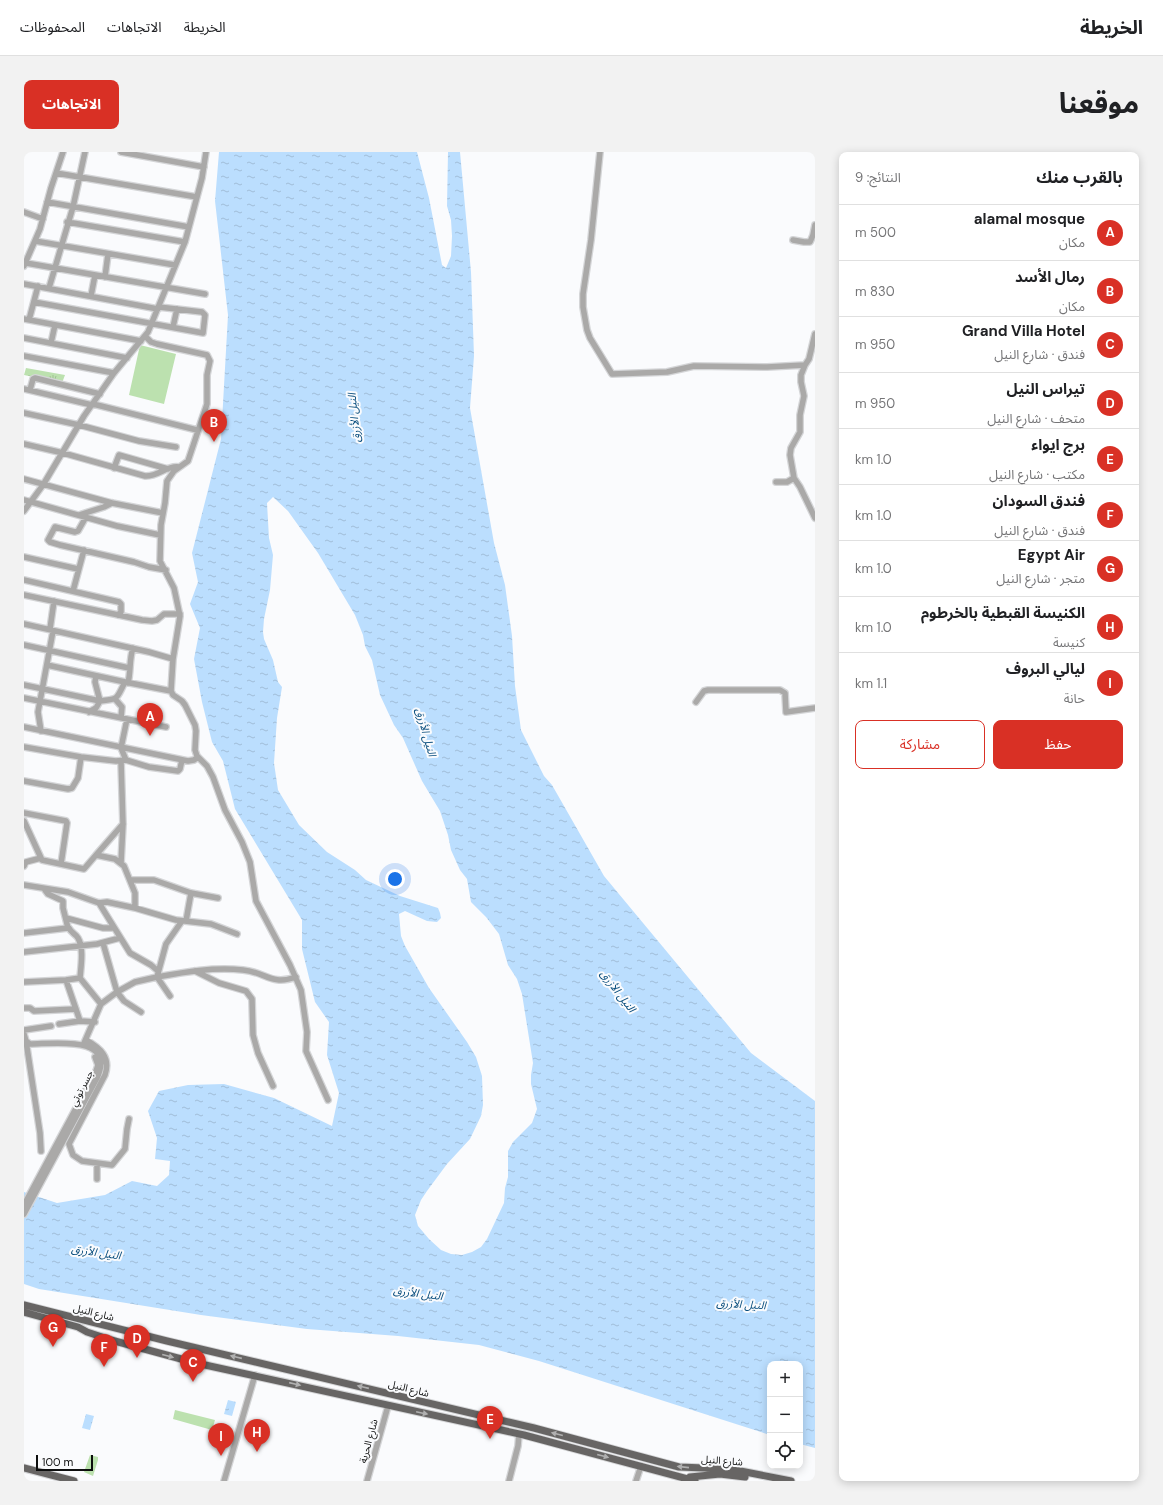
<!DOCTYPE html>
<html lang="ar">
<meta charset="utf-8">
<style>
:root{--surface:#fff;--page:#f2f2f2;--text:#202124;--muted:#757577;--line:#e0e0e0;--accent:#d93025}
body{margin:0;font-family:"DM Sans","Noto Sans Arabic",sans-serif;background:var(--page);color:var(--text);direction:rtl}
.controls{position:absolute;right:12px;bottom:12px;display:grid;overflow:hidden;border-radius:8px;box-shadow:0 2px 10px #0003}
.controls button{width:36px;height:36px;display:grid;place-items:center;padding:0;border:0;border-bottom:1px solid var(--line);background:var(--surface);color:var(--text);font:20px sans-serif}
.scale{position:absolute;left:12px;bottom:10px;width:57px;box-sizing:border-box;padding-left:4px;border:2px solid #0d0e0e;border-top:0;font-size:11px;line-height:14px;white-space:nowrap;color:#0d0e0e;-webkit-text-stroke:3px #fafbfd;paint-order:stroke}
.you{position:absolute;left:371px;top:727px;width:14px;height:14px;margin:-10px;border:3px solid #fff;border-radius:50%;background:#1a73e8;box-shadow:0 0 0 6px #1a73e833}
.badge{display:grid;place-items:center;width:26px;height:26px;border-radius:50%;background:var(--accent);color:#fff;font-size:13px;font-weight:700}
.pin{position:absolute;translate:-50% -33px;filter:drop-shadow(0 1px 2px #0008)}
.pin::after{content:'';position:absolute;top:21px;width:14px;height:12px;background:inherit;clip-path:polygon(0 0,100% 0,50% 100%)}
.list{margin:0;padding:0;list-style:none}
h2{display:flex;justify-content:space-between;align-items:center;height:52px;margin:0;padding:0 16px;font-size:17px}
h2 small{font-size:13px;font-weight:400;color:var(--muted)}
.list li{display:grid;grid-template-columns:26px 1fr auto;gap:12px;align-items:center;box-sizing:border-box;height:56px;padding:0 16px;border-top:1px solid var(--line)}
.list b{display:block;font-size:15px;white-space:nowrap}
.list p{margin:0;font-size:13px;white-space:nowrap;color:var(--muted)}
.list em{font-size:13px;font-style:normal;color:var(--muted)}
.actions{display:flex;gap:8px;padding:12px 16px}
.actions a{flex:1;padding:9px 0;border:1px solid var(--accent);border-radius:8px;text-align:center;font-size:14px;color:var(--accent)}
.actions .main{background:var(--accent);color:#fff}
.icon{flex:none;width:22px;height:22px;fill:none;stroke:currentColor;stroke-width:2;stroke-linecap:round;stroke-linejoin:round}
.map{position:relative;flex:none;width:791px;height:1329px;overflow:hidden;direction:ltr;border-radius:8px}
header{display:flex;align-items:center;gap:24px;box-sizing:border-box;height:56px;padding:0 20px;background:var(--surface);border-bottom:1px solid var(--line)}
header strong{font-size:19px}
nav{display:flex;gap:22px;margin-inline-start:auto;font-size:14px}
.intro{display:flex;align-items:center;justify-content:space-between;box-sizing:border-box;height:96px;padding:0 24px}
h1{margin:0;font-size:28px}
.button{padding:10px 18px;border-radius:8px;background:var(--accent);color:#fff;font-size:14px;font-weight:700}
main{display:flex;gap:24px;padding:0 24px}
aside{flex:1;background:var(--surface);border-radius:8px;box-shadow:0 2px 10px #0003}
.map>svg:first-child{display:block}
</style>
<header>
<strong>الخريطة</strong>
<nav><a>الخريطة</a><a>الاتجاهات</a><a>المحفوظات</a></nav>
</header>
<div class="intro"><h1>موقعنا</h1><a class="button">الاتجاهات</a></div>
<main>
<aside>
<h2>بالقرب منك<small>النتائج: 9</small></h2>
<ul class="list">
<li><span class="badge">A</span><div><b>alamal mosque</b><p>مكان</p></div><em>500 m</em></li>
<li><span class="badge">B</span><div><b>رمال الأسد</b><p>مكان</p></div><em>830 m</em></li>
<li><span class="badge">C</span><div><b>Grand Villa Hotel</b><p>فندق · شارع النيل</p></div><em>950 m</em></li>
<li><span class="badge">D</span><div><b>تيراس النيل</b><p>متحف · شارع النيل</p></div><em>950 m</em></li>
<li><span class="badge">E</span><div><b>برج ايواء</b><p>مكتب · شارع النيل</p></div><em>1.0 km</em></li>
<li><span class="badge">F</span><div><b>فندق السودان</b><p>فندق · شارع النيل</p></div><em>1.0 km</em></li>
<li><span class="badge">G</span><div><b>Egypt Air</b><p>متجر · شارع النيل</p></div><em>1.0 km</em></li>
<li><span class="badge">H</span><div><b>الكنيسة القبطية بالخرطوم</b><p>كنيسة</p></div><em>1.0 km</em></li>
<li><span class="badge">I</span><div><b>ليالي البروف</b><p>حانة</p></div><em>1.1 km</em></li>
</ul>
<div class="actions"><a class="main">حفظ</a><a>مشاركة</a></div>
</aside>
<div class="map">
<svg width="791" height="1329" viewBox="0 0 791 1329">
<defs>
<pattern id="park-tufts" width="24" height="20" patternUnits="userSpaceOnUse"><rect width="24" height="20" fill="#bce1af"/><path d="M3 7l-1-3M5 7V3M7 7l1-3M15 17l-1-3M17 17v-4M19 17l1-3" fill="none" stroke="#a0c095"/></pattern>
<pattern id="water-ripples" width="26" height="14" patternUnits="userSpaceOnUse"><rect width="26" height="14" fill="#bbdefe"/><path d="M2 4q2-2 4 0t4 0M15 11q2-2 4 0t4 0" fill="none" stroke="#a0bdd8"/></pattern>
</defs>
<rect width="100%" height="100%" fill="#fafbfd"/>
<path fill="#bce1af" d="M116,193L152,202L140,252L105,243Z
M151,1258L191,1268L188,1278L149,1267Z
M66,1303L74,1305V1308L69,1324L60,1320Z"/>
<path fill="url(#park-tufts)" d="M2,216L41,223L38,231L0,223Z"/>
<path fill="url(#water-ripples)" fill-rule="evenodd" d="M195,0H393L405,46L418,113L422,116L427,104L428,84L427,68L423,54L424,0H436L447,120L450,204L446,256L470,391L481,433L488,484L491,534L497,578L520,624L528,633L580,724L727,901L791,949V1296L776,1292V1212H746V1283L515,1209L455,1193L374,1184L283,1177L177,1163L15,1137L0,1132V1040L33,1051L81,1043L108,1029L133,1034L145,1023L146,1009L131,1007L133,986L124,959L135,939L164,933L200,932L250,946L308,974L315,941L303,903L305,870L291,850L278,797V768L211,657L199,609L188,590L178,550L170,507L176,476L166,452L174,430L168,401L197,287L204,163L191,49ZM249,345L264,359L294,401L331,463L339,483L341,494L348,508L356,543L370,573L379,586L398,629L416,659L424,683L427,698L436,718L443,727L447,750L462,765L475,782L484,813L493,827L498,842L509,911L507,923V932L513,957L508,971L489,990L484,999V1025L481,1036L480,1051L463,1087L457,1095L448,1100L438,1103L427,1102L417,1098L405,1087L394,1074L391,1063L397,1048L403,1039L423,1012L446,987L457,964L459,953L458,924L452,905L443,890L405,836L381,794L377,784L375,762L381,759L403,769L413,770L417,766L416,761L414,756L376,744L342,728L331,718L303,700L275,673L254,638L250,611L253,566L258,535L254,530L249,508L240,487L239,480L240,467L246,438L249,403L245,386L243,351Z
M204,1248L212,1250L208,1264L200,1262Z
M62,1262L70,1264L66,1278L58,1276Z"/>
<g fill="none" stroke-linecap="round" stroke-linejoin="round">
<defs>
<path id="minor" d="M97,0L180,15
M576,0L567,88L559,142V155L563,178L566,186L588,222L643,220L670,214L743,215L781,213L785,207L791,182
M32,21L173,45
M23,50L165,75
M0,60L19,67
M43,70L161,90
M769,88L780,90H786L789,83L791,73
M11,89L151,113
M2,111L181,142
M0,114L16,77L27,36L39,0
M81,125L84,102
M0,132L134,157
M25,136L49,55L61,0
M67,144L71,123
M10,150L179,181L181,163L178,160L135,155
M0,167L117,189
M5,168L14,134
M149,175L153,157
M121,184L127,190L133,192L183,203L186,209L183,223V252L164,309L150,319L143,329L141,351L137,373L136,409L150,436L156,464L149,507L147,539L149,543L158,549L161,553L171,573L172,579L171,598L173,604L183,614L189,625L201,658L218,690L226,710L232,749L266,813L277,838L283,880L282,899L304,948
M0,186L103,206
M27,191L31,173
M0,204L90,221
M781,213L777,223V230L780,244L776,263V280L767,296L766,303L770,326L776,335L791,366
M0,237L68,253
M6,238L9,227L11,226L76,242
M69,252L173,278
M0,261L55,273L115,289L152,295
M0,292L39,301L121,324C134,325 143,313 155,315
M90,316L95,303L144,317
M0,327L88,351L139,361
M752,330H763L770,326
M0,348L93,374L136,383
M0,359L19,333L60,264L90,221L124,180L161,90L178,26L182,0
M55,363L80,355L88,351
M62,365L54,379L51,380L31,375L24,388L26,390L36,393L110,410L125,415L142,418
M0,405L54,417
M0,428L95,450L97,452V460L94,463
M49,439L60,398
M0,443L118,468L128,469L133,468L140,462H156
M0,472L125,500L149,507
M26,477L30,449
M0,493L105,516
M23,513L101,530L147,539
M104,531C107,519 105,508 109,496
M0,533L76,549L71,530L72,524
M0,546L142,575
M91,547L98,555L97,566
M672,550L680,539L684,538H756L761,541L762,560L791,556
M65,560L72,556L76,549C96,547 92,547 101,530
M0,575L164,609L170,608L174,605
M17,579L14,560L29,479
M0,595L57,605L92,609L102,608L125,615L154,619L156,617L158,608
M102,608L97,596L103,567
M0,629L44,637L48,636L54,626L57,605
M0,661L42,669L43,671L37,712
M0,669L17,706
M72,703L99,672
M97,711L99,672L97,609
M0,714L2,710L17,706L18,708L60,717L72,703L91,707L100,714L111,741V756
M106,728H130L167,741L194,746
M0,733L44,740L75,751L83,750L111,756L152,768L187,772L213,782
M21,738L24,742L39,749V756L44,776
M75,751L106,801L127,813L134,819
M42,766L79,776H90
M162,769L167,741
M0,781L44,776H45C47,781 52,782 54,786C60,796 57,814 56,826L77,852L60,891
M79,791L93,840L100,849L117,860
M0,800L73,792L96,786
M171,819L195,831L222,839L228,847L229,883L234,901L249,934
M42,828L56,869
M0,830L42,828L56,826
M146,844L133,825C161,820 189,815 219,818C242,820 247,834 272,825
M77,852L93,840L111,830L133,825L142,792L158,769
M0,856H6L10,859L52,857
M35,872L56,869L71,870
M0,878L27,874
M0,882L2,889L6,892C29,892 93,882 73,926L0,1062
M62,888C76,896 87,905 81,923L45,992L49,1003L58,1009L88,1013L101,997L103,977L105,967
M2,889L16,981L17,999
M73,1027V1011
M0,1053L72,919L74,913L71,905
M200,1329L231,1223
M343,1329L364,1254
M485,1329L494,1294L495,1282
M612,1329L617,1314"/>
<path id="major" d="M0,1153L143,1189L510,1276L655,1315L706,1317L767,1329
M0,1160L54,1175L63,1180L87,1188L172,1211L500,1283L671,1329
M0,1316L50,1329
M666,1325L696,1322L721,1325"/>
</defs>
<use href="#minor" stroke="#d4d5d7" stroke-width="8"/>
<use href="#major" stroke="#d4d5d7" stroke-width="9"/>
<use href="#minor" stroke="#aaa9a8" stroke-width="5.5"/>
<use href="#major" stroke="#676564" stroke-width="7"/>
</g>
<defs><path id="oneway-solid" d="M-6-.8H1V-3.2L6.5 0L1 3.2V.8H-6Z"/></defs>
<g fill="#b0b0b0">
<use href="#oneway-solid" transform="translate(144 1204) rotate(15)"/>
<use href="#oneway-solid" transform="translate(212 1205) rotate(-167)"/>
<use href="#oneway-solid" transform="translate(271 1232) rotate(13)"/>
<use href="#oneway-solid" transform="translate(339 1235) rotate(-167)"/>
<use href="#oneway-solid" transform="translate(398 1261) rotate(12)"/>
<use href="#oneway-solid" transform="translate(533 1282) rotate(-166)"/>
<use href="#oneway-solid" transform="translate(579 1304) rotate(15)"/>
<use href="#oneway-solid" transform="translate(659 1315) rotate(-174)"/>
</g>
<g text-anchor="middle" stroke-width="4" stroke-linejoin="round" paint-order="stroke">
<g font-size="10" fill="#0d0e0e" stroke="#fafbfd">
<text transform="translate(57 936) rotate(-63)" y="4">جسر توتي</text>
<text transform="translate(70 1160) rotate(14)" y="4">شارع النيل</text>
<text transform="translate(385 1236) rotate(14)" y="4">شارع النيل</text>
<text transform="translate(344 1289) rotate(-75)" y="4">شارع الحرية</text>
<text transform="translate(698 1308) rotate(4)" y="4">شارع النيل</text>
</g>
<g font-size="11" font-style="italic" fill="#084d7d" stroke="#fafbfd">
<text transform="translate(330 266) rotate(-96)" y="4">النيل الأزرق</text>
<text transform="translate(402 580) rotate(74)" y="4">النيل الأزرق</text>
<text transform="translate(594 839) rotate(52)" y="4">النيل الأزرق</text>
<text transform="translate(72 1100) rotate(8)" y="4">النيل الأزرق</text>
<text transform="translate(394 1141) rotate(7)" y="4">النيل الأزرق</text>
<text transform="translate(717 1152) rotate(3)" y="4">النيل الأزرق</text>
</g>
</g>
</svg>
<div class="controls">
<button>+</button>
<button>−</button>
<button><svg class="icon" aria-label="locate" viewBox="0 0 24 24"><circle cx="12" cy="12" r="6"/><path d="M12 2v4M12 18v4M2 12h4M18 12h4"/></svg></button>
</div>
<div class="scale">100 m</div>
<div class="you"></div>
<div class="pin badge" style="left:126px;top:584px">A</div>
<div class="pin badge" style="left:190px;top:290px">B</div>
<div class="pin badge" style="left:169px;top:1230px">C</div>
<div class="pin badge" style="left:113px;top:1206px">D</div>
<div class="pin badge" style="left:466px;top:1287px">E</div>
<div class="pin badge" style="left:80px;top:1215px">F</div>
<div class="pin badge" style="left:29px;top:1195px">G</div>
<div class="pin badge" style="left:233px;top:1300px">H</div>
<div class="pin badge" style="left:197px;top:1304px">I</div>
</div>
</main>
